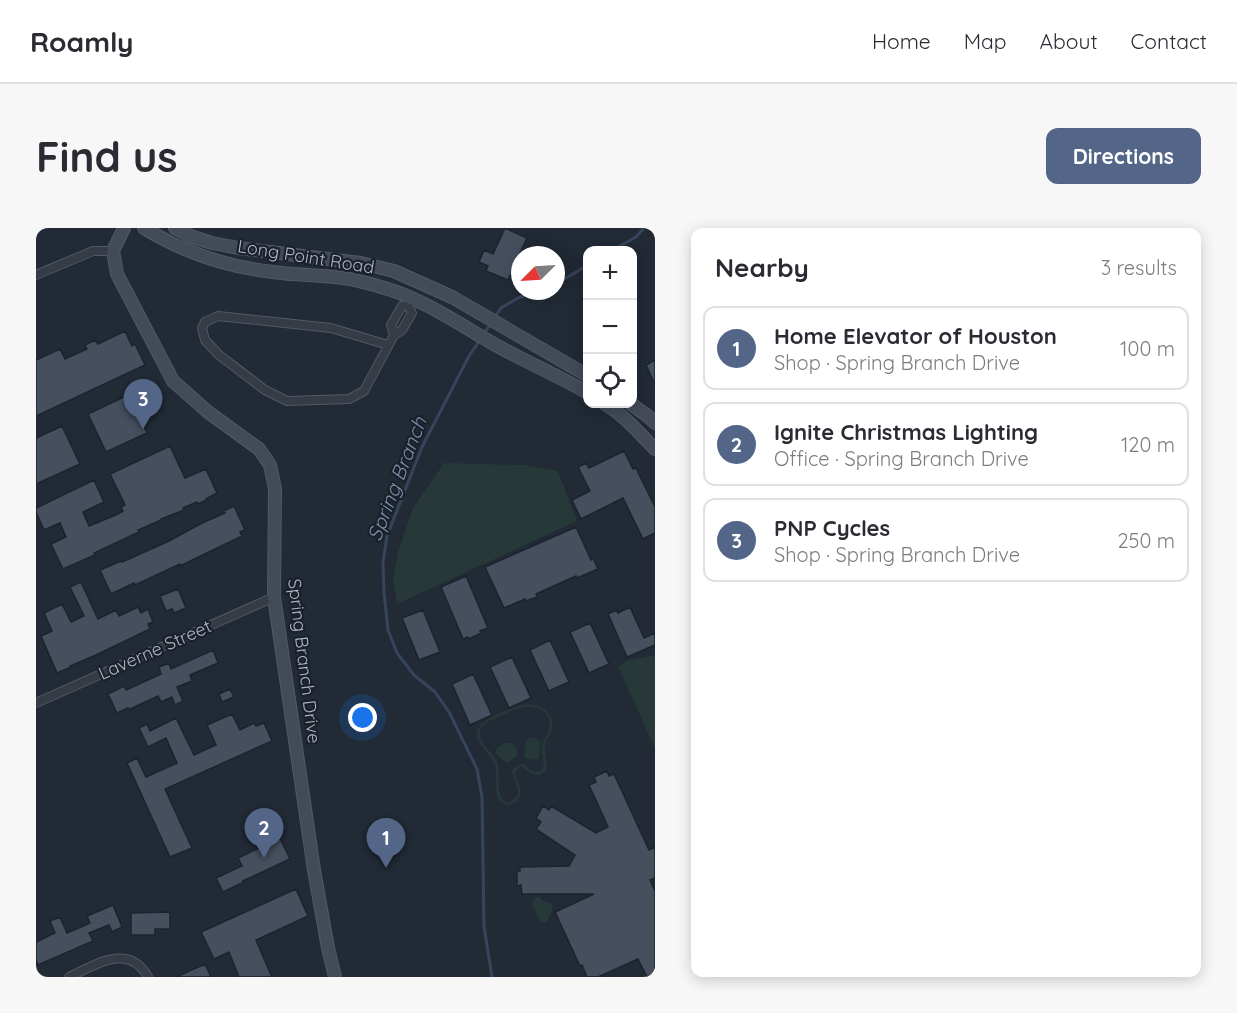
<!DOCTYPE html>
<meta charset="utf-8">
<style>
:root{--surface:#fff;--page:#f7f7f7;--text:#2b2b33;--muted:#7c7c81;--line:#e1e1e2;--accent:#546688}
body{margin:0;font-family:Quicksand,sans-serif;background:var(--page);color:var(--text)}
.controls{position:absolute;right:18px;top:18px;display:grid;overflow:hidden;border-radius:12px;box-shadow:0 3px 15px #0003}
.controls button{width:54px;height:54px;display:grid;place-items:center;padding:0;border:0;border-bottom:2px solid var(--line);background:var(--surface);color:var(--text);font:30px sans-serif}
.compass{position:absolute;left:475px;top:18px;width:54px;height:54px;border-radius:50%;background:var(--surface);box-shadow:0 3px 15px #0003;rotate:246deg}
.you{position:absolute;left:327px;top:490px;width:21px;height:21px;margin:-15px;border:4px solid #fff;border-radius:50%;background:#1a73e8;box-shadow:0 0 0 9px #1a73e833}
.badge{display:grid;place-items:center;width:39px;height:39px;border-radius:50%;background:var(--accent);color:#fff;font-size:20px;font-weight:700}
.pin{position:absolute;translate:-50% -50px;filter:drop-shadow(0 2px 3px #0008)}
.pin::after{content:'';position:absolute;top:32px;width:21px;height:18px;background:inherit;clip-path:polygon(0 0,100% 0,50% 100%)}
.list{margin:0;padding:0;list-style:none}
h2{display:flex;justify-content:space-between;align-items:center;height:78px;margin:0;padding:0 24px;font-size:26px}
h2 small{font-size:20px;font-weight:400;color:var(--muted)}
.list li{display:grid;grid-template-columns:39px 1fr auto;gap:18px;align-items:center;box-sizing:border-box;height:84px;margin:0 12px 12px;padding:0 12px;border:2px solid var(--line);border-radius:12px}
.list b{display:block;font-size:22px;white-space:nowrap}
.list p{margin:0;font-size:20px;white-space:nowrap;color:var(--muted)}
.list em{font-size:20px;font-style:normal;color:var(--muted)}
.icon{flex:none;width:33px;height:33px;fill:none;stroke:currentColor;stroke-width:2;stroke-linecap:round;stroke-linejoin:round}
.map{position:relative;flex:none;width:619px;height:749px;overflow:hidden;border-radius:12px}
header{display:flex;align-items:center;gap:36px;box-sizing:border-box;height:84px;padding:0 30px;background:var(--surface);border-bottom:2px solid var(--line)}
header strong{font-size:28px}
nav{display:flex;gap:33px;margin-inline-start:auto;font-size:21px}
.intro{display:flex;align-items:center;justify-content:space-between;box-sizing:border-box;height:144px;padding:0 36px}
h1{margin:0;font-size:42px}
.button{padding:15px 27px;border-radius:12px;background:var(--accent);color:#fff;font-size:21px;font-weight:700}
main{display:flex;gap:36px;padding:0 36px}
aside{flex:1;background:var(--surface);border-radius:12px;box-shadow:0 3px 15px #0003}
.map>svg:first-child{display:block}
</style>
<header>
<strong>Roamly</strong>
<nav><a>Home</a><a>Map</a><a>About</a><a>Contact</a></nav>
</header>
<div class="intro"><h1>Find us</h1><a class="button">Directions</a></div>
<main>
<div class="map">
<svg width="619" height="749" viewBox="0 0 619 749">
<rect width="100%" height="100%" fill="#212a35"/>
<path fill="#263838" fill-rule="evenodd" d="M408,235L489,237L522,243L541,293L361,376L357,348L363,321L377,280Z
M619,427V521L582,438L590,433Z
M492,476C508,477 521,487 515,505C513,509 509,513 509,518C507,526 516,538 507,545C504,547 500,548 497,546C493,545 489,540 485,538L479,545C481,552 486,559 484,567C482,577 469,581 463,572C457,561 463,547 458,535C454,526 443,518 441,508C437,492 480,478 492,476ZM487,479C501,477 518,484 513,502C511,508 506,513 506,520C505,528 510,534 506,542C497,547 493,540 487,535L479,539L476,543C479,555 490,569 471,575C458,566 465,549 462,536C459,525 438,512 445,500C451,491 476,483 487,479Z
M493,510H499L505,514L503,530C498,532 492,533 488,528L490,512Z
M469,515H476L481,522V528L471,535L460,526V521Z
M500,669H504L507,673L514,675L517,679L512,692L509,695C499,694 502,683 496,677V673Z"/>
<g fill="none" stroke-linecap="round" stroke-linejoin="round">
<path stroke="#36455c" stroke-width="3" d="M577,22L600,9L608,0
M520,56L552,37
M459,89L465,80L482,70L502,63
M447,107L455,95
M444,112L433,128L386,219L351,308L347,334L348,364L352,402L361,425L378,447L399,464L413,484L441,541L446,569L448,698L456,749"/>
</g>
<path fill="#454f5d" stroke="#1c232d" stroke-width="1.5" d="M469,0L491,10L472,52L450,43L452,38L443,34L448,22L457,26Z
M89,103L96,118L99,116L109,137L0,188V132L24,121L29,131L51,121L49,117L59,112L62,116Z
M619,132V157L610,137Z
M94,166L111,205L70,224L52,186Z
M26,198L44,236L0,256V210Z
M134,218L149,250L170,241L181,265L170,271L171,272L162,276L161,274L147,280L148,282L125,291V292L102,302L103,304L58,325L59,327L27,341L15,316L30,309L24,295L8,302L0,284V280L58,252L68,274L47,284L53,298L82,286L87,283L85,279L89,277L74,246Z
M588,223L597,241L600,240L619,279V305L607,311L587,270L545,291L536,272L554,263L542,239L550,235L553,240Z
M198,278L209,302L204,304L206,308L144,338V336L99,357L98,355L75,366L64,342L85,333L86,334L133,313L166,295L189,285L187,283Z
M540,299L555,332L557,330L562,341L541,350L540,348L500,366L501,369L490,373L489,371L468,380L449,339Z
M430,348L452,400L444,403L445,405L433,411L432,409L427,411L405,359Z
M45,354L62,391L80,382L83,388L102,379L105,385L112,381L117,394L112,396L114,401L60,427L34,438L35,439L21,445L5,408L16,403L8,385L26,376L35,394L48,388L34,359Z
M142,361L150,380L138,385L136,381L130,383L124,368Z
M594,379L608,410L619,405V417L591,429L572,386L581,382L582,385Z
M387,382L404,424L383,432L366,390Z
M554,395L573,436L553,445L534,404Z
M514,412L533,454L513,463L494,422Z
M177,422L182,435L154,447L156,453L141,459L147,473L139,477L136,469L125,474L122,468L92,482V480L81,485L72,466L88,458L90,462L125,446L123,439L133,435L135,441Z
M476,429L495,470L473,480L454,439Z
M437,446L456,487L434,497L416,456Z
M194,461L198,469L186,474L183,466Z
M196,486L204,502L218,495L220,498L228,495L236,513L129,561L156,620L134,629L91,535L101,530L110,549L141,535L130,510L112,519L103,500L111,496L114,503L140,490L158,527L180,517L171,497Z
M571,543L573,548L578,546L613,622L619,619V650L614,652L619,663V745L611,749L602,731L562,749H551L546,737L544,738L519,684L558,666H486L485,657L481,658V643H484V639L533,638L539,627L500,601L505,594L500,590L507,578L513,582L515,578L560,605L572,599L553,557L560,554L558,549Z
M244,610L254,631L207,653L208,654L187,664L180,650L206,638L202,630Z
M260,661L272,688L220,712L236,749H203L193,724L178,731L165,704Z
M77,677L86,699L76,704L73,697L53,705L57,713L2,737L0,732V714L19,705L14,693L24,689L31,705L54,695L51,688Z
M134,684V701H119V707H95V685Z
M169,736L175,749H140Z"/>
<g fill="none" stroke-linecap="round" stroke-linejoin="round">
<defs>
<path id="street" d="M0,47L57,23H77
M358,107L355,97L366,78L372,77L374,74
M352,117L295,100L182,88L169,94L166,100L169,112L183,127L229,162L251,173L313,171L328,163L358,107L366,102L376,85L372,77
M0,475L238,369
M33,749C59,737 93,714 112,749"/>
<path id="secondary" d="M88,0L77,23L81,46L137,153L172,184L223,221L234,237L239,261L238,369L278,642L292,720L299,749
M108,0C147,24 191,39 237,44C263,48 292,46 318,52C327,54 336,56 345,59C389,71 427,99 467,121C495,136 524,149 552,165
M139,0L157,9L176,15L202,20L325,35L358,43L416,69L552,148
M569,176C588,187 603,205 619,221
M595,176L613,189L619,195"/>
</defs>
<use href="#street" stroke="#525964" stroke-width="10"/>
<use href="#secondary" stroke="#525964" stroke-width="14"/>
<use href="#street" stroke="#353c46" stroke-width="8"/>
<use href="#secondary" stroke="#434b59" stroke-width="12"/>
</g>
<g text-anchor="middle" stroke-width="4.5" stroke-linejoin="round" paint-order="stroke">
<g font-size="18" fill="#afb6c3" stroke="#1a212b">
<text transform="translate(270 29) rotate(9)" y="6">Long Point Road</text>
<text transform="translate(119 422) rotate(-24)" y="6">Laverne Street</text>
<text transform="translate(268 433) rotate(83)" y="6">Spring Branch Drive</text>
</g>
<g font-size="20" font-style="italic" fill="#798eaa" stroke="#1a212b">
<text transform="translate(361 251) rotate(-69)" y="7">Spring Branch</text>
</g>
</g>
</svg>
<div class="controls">
<button>+</button>
<button>−</button>
<button><svg class="icon" aria-label="locate" viewBox="0 0 24 24"><circle cx="12" cy="12" r="6"/><path d="M12 2v4M12 18v4M2 12h4M18 12h4"/></svg></button>
</div>
<svg class="compass" viewBox="-18 -18 36 36"><path d="M0-13l5 13h-10z" fill="#e53935"/><path d="M0 13l5-13h-10z" fill="#7c7c81"/></svg>
<div class="you"></div>
<div class="pin badge" style="left:350px;top:640px">1</div>
<div class="pin badge" style="left:228px;top:630px">2</div>
<div class="pin badge" style="left:107px;top:201px">3</div>
</div>
<aside>
<h2>Nearby<small>3 results</small></h2>
<ul class="list">
<li><span class="badge">1</span><div><b>Home Elevator of Houston</b><p>Shop · Spring Branch Drive</p></div><em>100 m</em></li>
<li><span class="badge">2</span><div><b>Ignite Christmas Lighting</b><p>Office · Spring Branch Drive</p></div><em>120 m</em></li>
<li><span class="badge">3</span><div><b>PNP Cycles</b><p>Shop · Spring Branch Drive</p></div><em>250 m</em></li>
</ul>
</aside>
</main>
